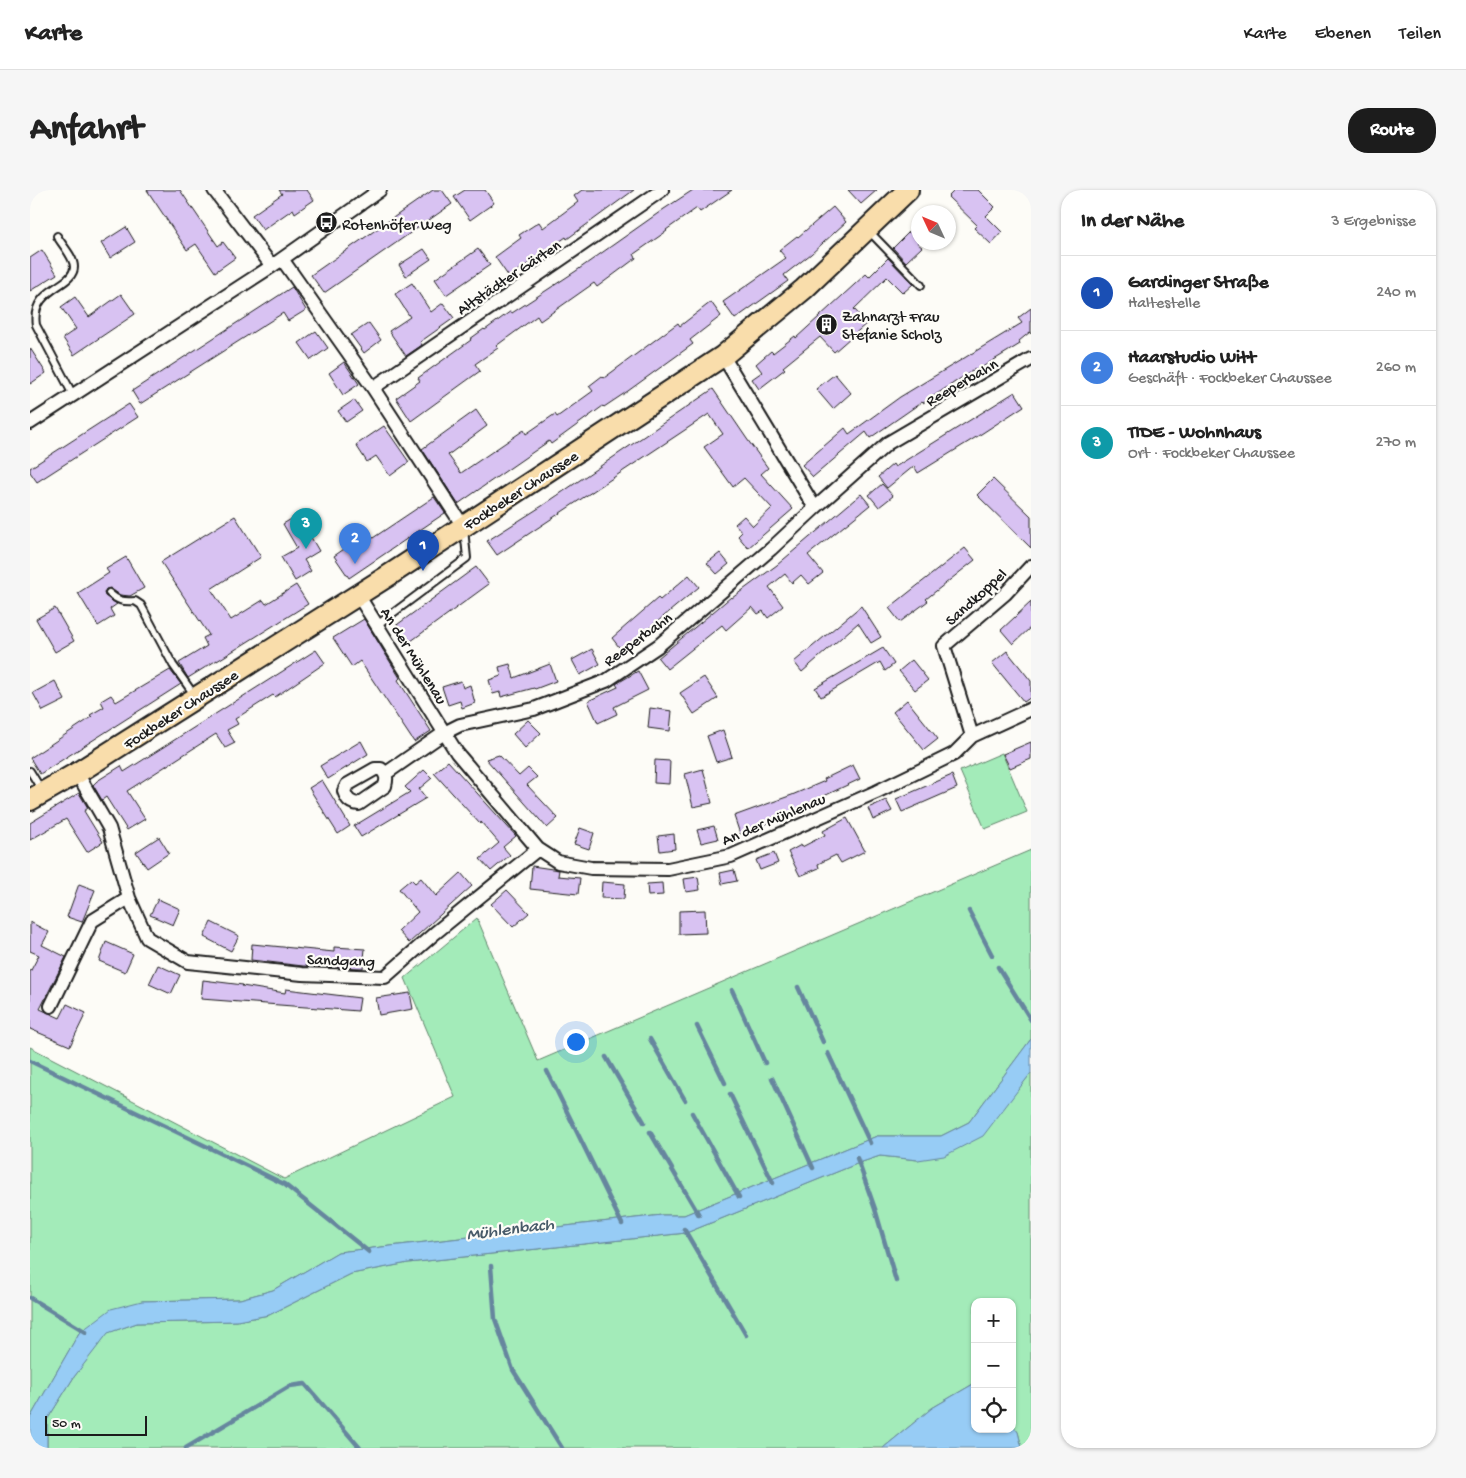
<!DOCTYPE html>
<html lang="de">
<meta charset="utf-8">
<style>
:root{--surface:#fff;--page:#f6f6f6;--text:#222;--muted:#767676;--line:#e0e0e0;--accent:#1c1c1c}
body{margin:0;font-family:"Gochi Hand",sans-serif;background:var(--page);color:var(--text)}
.controls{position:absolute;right:15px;bottom:15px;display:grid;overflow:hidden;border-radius:10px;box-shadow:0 1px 4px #0004}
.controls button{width:45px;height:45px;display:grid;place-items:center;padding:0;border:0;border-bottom:1px solid var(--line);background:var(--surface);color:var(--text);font:25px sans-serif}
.compass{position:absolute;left:881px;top:15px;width:45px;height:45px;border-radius:50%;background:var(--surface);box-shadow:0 1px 4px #0004;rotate:314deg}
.scale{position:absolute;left:15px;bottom:12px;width:102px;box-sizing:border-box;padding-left:5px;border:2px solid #1c1c1c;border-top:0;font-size:14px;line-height:18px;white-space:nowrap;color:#1c1c1c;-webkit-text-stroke:4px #fdfcf7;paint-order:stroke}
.you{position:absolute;left:545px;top:851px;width:18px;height:18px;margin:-12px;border:4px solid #fff;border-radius:50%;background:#1a73e8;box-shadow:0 0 0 8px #1a73e833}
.badge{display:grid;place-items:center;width:32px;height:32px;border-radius:50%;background:var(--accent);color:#fff;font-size:16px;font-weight:700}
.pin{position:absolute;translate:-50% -41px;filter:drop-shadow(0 1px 2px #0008)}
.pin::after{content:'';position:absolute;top:26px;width:18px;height:15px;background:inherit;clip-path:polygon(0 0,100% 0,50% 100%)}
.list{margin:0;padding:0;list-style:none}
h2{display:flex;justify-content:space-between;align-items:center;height:65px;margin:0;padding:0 20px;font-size:21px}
h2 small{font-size:16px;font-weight:400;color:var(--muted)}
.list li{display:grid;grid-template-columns:32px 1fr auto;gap:15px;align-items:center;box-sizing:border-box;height:75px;padding:0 20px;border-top:1px solid var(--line)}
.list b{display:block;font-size:19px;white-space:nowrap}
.list p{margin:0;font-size:16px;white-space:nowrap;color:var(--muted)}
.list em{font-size:16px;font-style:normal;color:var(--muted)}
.icon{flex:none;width:28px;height:28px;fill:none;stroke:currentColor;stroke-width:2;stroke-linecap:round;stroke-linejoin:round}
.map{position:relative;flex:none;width:1001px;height:1258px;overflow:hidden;border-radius:20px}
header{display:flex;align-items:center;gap:30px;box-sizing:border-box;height:70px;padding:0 25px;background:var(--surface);border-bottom:1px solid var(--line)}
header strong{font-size:24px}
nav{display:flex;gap:28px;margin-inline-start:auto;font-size:18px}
.intro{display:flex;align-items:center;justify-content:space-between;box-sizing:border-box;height:120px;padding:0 30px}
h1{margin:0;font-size:35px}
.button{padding:12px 22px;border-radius:20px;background:var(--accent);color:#fff;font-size:18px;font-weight:700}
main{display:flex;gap:30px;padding:0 30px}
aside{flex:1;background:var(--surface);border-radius:20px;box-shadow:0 1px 4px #0004}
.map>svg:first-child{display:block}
</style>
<header>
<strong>Karte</strong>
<nav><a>Karte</a><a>Ebenen</a><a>Teilen</a></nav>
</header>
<div class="intro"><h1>Anfahrt</h1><a class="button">Route</a></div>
<main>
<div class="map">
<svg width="1001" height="1258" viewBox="0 0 1001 1258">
<rect width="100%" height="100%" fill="#fdfcf7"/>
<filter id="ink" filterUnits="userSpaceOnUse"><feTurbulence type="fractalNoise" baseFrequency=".02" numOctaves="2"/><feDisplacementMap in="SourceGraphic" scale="10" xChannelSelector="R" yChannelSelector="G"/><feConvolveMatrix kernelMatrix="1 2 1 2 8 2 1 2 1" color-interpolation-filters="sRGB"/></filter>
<g filter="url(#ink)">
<path fill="#a3ebb9" stroke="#60846a" d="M972,563L997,622L955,639L930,581Z
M1001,660V849L939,932L911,946H847L654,1025H632L308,1062L243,1100L210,1109L112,1111L49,1143L0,1228V857L254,989L425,907L375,788L447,728L508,871Z
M1001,883V1258H992L988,1242L982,1234V1112H945V1193L902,1218L853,1258H17V1230L44,1187L77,1143L107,1133L207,1131L239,1125L321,1084L378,1073L656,1043L829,973L850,966L888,970L986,902Z"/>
<path fill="#97ccf5" stroke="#66869e" d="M1001,849V883L953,946L914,966L888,970L850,966L829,973L656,1043L378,1073L321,1084L239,1125L207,1131L107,1133L78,1143L44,1187L17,1230V1258H0V1228L49,1143L81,1119L112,1111L210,1109L243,1100L308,1062L632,1025H654L847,946H911L939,932Z
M945,1193V1239H982V1234L988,1242L992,1258H853L902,1218Z"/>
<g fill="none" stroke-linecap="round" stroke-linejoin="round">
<path stroke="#66869e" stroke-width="4.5" d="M939,721L962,765
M968,777L1001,830
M768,797L793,852
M702,800L735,873
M667,836L695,893
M620,849L655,910
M798,863L840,953
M576,867L614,932
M0,871L254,994L339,1062
M517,881L592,1034
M742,888L783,978
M700,904L743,993
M662,923L709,1007
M620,942L669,1025
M827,968L845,1019L866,1091
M654,1039L716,1145
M461,1076L465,1129L483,1180L532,1258
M0,1108L56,1142
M156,1258L260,1196L275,1194L330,1258"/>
</g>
<path fill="#d8c2f2" stroke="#1c1c1c" d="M117,0H150L188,56L193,52L205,68L185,82L166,54L157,60Z
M249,0H277L284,10L265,23L263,19L233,40L222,25L252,4Z
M403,0H412L422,14L294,103L281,85Z
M435,0H455L464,13L440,30L424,7Z
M552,0H604L537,49L536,47L479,87L465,67L491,48L489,45L509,32L513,38L548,12L544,6Z
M663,0H702L670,22L667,18L636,40L637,41L604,64L606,68L567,97L564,93L510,131L507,126L466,156L468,158L445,174L450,181L381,231L366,208L390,191L388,188L441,150L440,149L454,139L455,140L481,121L482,123L546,81L634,19Z
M818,0H847L831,14Z
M925,0H948L965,17L956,26L972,42L961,54L944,38L947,35L918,7Z
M803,17L816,32L781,64L754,85L758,91L705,129L693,112L756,68L749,60L767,46L768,47Z
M888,33V54L892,57L876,72L863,58Z
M96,37L105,52L80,68L71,53Z
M394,59L401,69L376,86L369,75Z
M448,59L460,75L416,105L405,89Z
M12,60L27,84L0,101V68Z
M858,68L883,94L873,103L857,87L824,119L837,133L804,162L790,147L753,177L755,179L729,199L722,189L732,182L726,174L741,161L743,163L765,146L766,148L836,84L839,87Z
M382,93L401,122L413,113L424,128L390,152L392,155L376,166L359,141L380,127L365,104Z
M262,97L276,120L258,131L253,123L110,214L102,201Z
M91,104L105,124L44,165L33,148L46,139L31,117L45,107L59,127Z
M681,112L691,126L660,150L663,154L598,201L574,217L573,216L521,254L519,251L428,314L392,259L446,220L457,236L418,265L431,283L494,240L496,244L525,224L527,227L563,201L559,196L572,186L574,188L648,133L650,136Z
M1001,118V144L1000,142L989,151L990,154L946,181L945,179L893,213L892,212L840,248L836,242L783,287L772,275L815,238L819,244L870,207L992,133L988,128Z
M339,133L351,150L334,163L321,145Z
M286,141L298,158L281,170L269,153Z
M0,158L16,183L0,194Z
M314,172L329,194L313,205L299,183Z
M805,184L821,203L803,219L786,199Z
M683,199L717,249L738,278L731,284L763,319L718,358L708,346L712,342L705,334L714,326L723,336L742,318L714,288L703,297L674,257L693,244L679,224L467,365L457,351L512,316Z
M985,202L994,216L948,246L888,283L884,276L857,298L848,287L863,274L865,277Z
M324,210L332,221L316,232L308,221Z
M99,214L108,227L7,292L0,282V278Z
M354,236L379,272L360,286L346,266L337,272L326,255Z
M963,289L1001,326V358L947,305Z
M852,294L863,306L849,317L839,305Z
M831,304L840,315L778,365L793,383L779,394L771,385L762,393L755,384L739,397L753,416L738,428L733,421L728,424L722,417L696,440L692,435L637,479L628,468L701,407L702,408L747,375Z
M404,307L415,323L319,388L304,366L333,346L337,352Z
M268,325L289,361L274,370L281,381L265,391L251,367L267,358L253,334Z
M205,326L231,367L181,399L201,430L233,410L236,414L266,395L278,414L187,471V470L158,488L149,473L177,456L173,448L179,445L131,372Z
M935,358L945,370L896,409L898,411L870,432L859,418Z
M690,363L699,374L687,384L677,373Z
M96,367L114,398L100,406L90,405L80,398L76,399L74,403L75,406L87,414L80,419L84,426L68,436L48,403L79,383L76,379Z
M446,377L459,394L377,454L364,437Z
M659,385L669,397L592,461L582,448L628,408L630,410Z
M1001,412V437L983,454L971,440Z
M831,416L851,447L841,453L828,433L772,482L764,472Z
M25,418L44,451L25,462L6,429Z
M334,429L370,488L368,490L401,541L384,552L330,471L322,477L303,448Z
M853,458L864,474L855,481L850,472L791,507L785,498Z
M562,459L570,474L550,485L542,470Z
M286,460L295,473L245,507L243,505L205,529L208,534L197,540L205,553L195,558L186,544L97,601L115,629L97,640L76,607L72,610L63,595L67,591L91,576L94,582Z
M977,461L1001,491V507L994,512L962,473Z
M882,470L898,490L885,500L869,481Z
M480,474L484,488L520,474L526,491L505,499L504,498L471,507L470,502L463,504L459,490L471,486L469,477Z
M140,480L151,494L10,584L0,568L62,527L60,525L74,517L71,511L81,505L86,512Z
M608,481L618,500L584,517L587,524L568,533L558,511L588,497L586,494Z
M674,487L688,508L664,524L650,503Z
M25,491L35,510L13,521L3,503Z
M431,491L433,498L440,495L445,513L432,518L430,511L418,515L412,497Z
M877,510L908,549L894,560L863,522Z
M620,518L642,521L640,541L618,538Z
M498,530L511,543L495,558L483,544Z
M693,540L702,567L686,572L677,546Z
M331,551L338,564L298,589L290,576Z
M1001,552V569L980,578L973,564Z
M469,565L489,586L498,578L507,587L497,595L528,628L517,638L456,569Z
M625,570L640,571L639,594L624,593Z
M418,571L486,646L473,657L480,665L461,681L450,669L469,653L451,632L450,634L404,583Z
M823,575L830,589L758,623L759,625L710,644L704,626L762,605L795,591L794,589Z
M673,579L682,613L663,617L655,584Z
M394,580L402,588L389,599L396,608L331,647L324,636L380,602L375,597Z
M922,585L927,598L872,622L866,609Z
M292,590L320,636L308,644L279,598Z
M49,603L58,618L54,621L73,652L57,662L36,629L0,650V633Z
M856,610L862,621L843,630L838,618Z
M817,628L835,661L811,673L806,665L788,674L789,678L770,686L758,662L771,655L772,657L795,645L793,641Z
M684,636L688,649L671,653L667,640Z
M550,638L564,643L559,659L544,654Z
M644,644L645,659L630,661L628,646Z
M129,647L139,663L117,678L106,662Z
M744,663L748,673L730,680L726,670Z
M502,676L529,680L528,686L550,688L548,704L500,699Z
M704,680L707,691L692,694L690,683Z
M431,683L442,696L379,753L368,741L388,722L369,699L381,689L385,693L391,688L406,706Z
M668,687L670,700L656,702L654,689Z
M572,692L595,694L594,709L571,708Z
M632,693L633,705L618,706L617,694Z
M49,694L65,700L52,732L37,727Z
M477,700L499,723L483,737L461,714Z
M128,709L150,719L143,735L120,725Z
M675,720L676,743L649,744V721Z
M0,732L19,742L12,755L36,767L10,819L30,828L37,814L56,823L40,856L0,839V782L9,765L0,761Z
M181,732L209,746L201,761L174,747Z
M76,752L103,764L95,782L69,771Z
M222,754L304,762V757L335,759L333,778L273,776L221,770Z
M128,775L150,785L141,804L119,794Z
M173,790L213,795L212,796L255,803L256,799L330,808L328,821L171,809Z
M380,803L383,819L349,825L346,808Z"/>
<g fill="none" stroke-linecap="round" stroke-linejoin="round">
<defs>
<path id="service" d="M838,40L891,95
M27,46C32,55 44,67 44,77C44,97 0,98 6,135L43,205
M79,403C88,411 93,412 105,411L111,415L143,475L165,506
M347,435L437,368L434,339
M0,581L11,599"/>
<path id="minor" d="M184,0L242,76
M252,69L343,198L433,336
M693,166L785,318
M343,198L632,0
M0,233L242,76L350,0
M328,405L427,563L508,659L528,672L561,678L638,679L701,666L846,602L924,564L942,546L1001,519
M942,546L914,456L975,404L1001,376
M345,579H351C357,585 357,589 355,596L329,614C320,613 317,610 314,601L317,595Z
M355,584L414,543L430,535L504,519L576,491L628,456L741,359L785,318L858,253L1001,169
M99,708L117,748L158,772L272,784L355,787L405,743L508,659
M21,816L62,731L99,708L79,638L47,583"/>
<path id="primary" d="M0,610L47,583L361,384L693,166L774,99L878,0"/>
</defs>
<use href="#service" stroke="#1c1c1c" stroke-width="10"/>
<use href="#minor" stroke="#1c1c1c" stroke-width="16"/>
<use href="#primary" stroke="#1c1c1c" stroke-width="24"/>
<use href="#service" stroke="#fdfcf7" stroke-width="6"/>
<use href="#minor" stroke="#fdfcf7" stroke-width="12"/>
<use href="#primary" stroke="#f9ddab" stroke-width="20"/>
</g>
</g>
<defs>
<symbol id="bus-disc" viewBox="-11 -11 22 22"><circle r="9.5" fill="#1c1c1c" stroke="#fdfcf7"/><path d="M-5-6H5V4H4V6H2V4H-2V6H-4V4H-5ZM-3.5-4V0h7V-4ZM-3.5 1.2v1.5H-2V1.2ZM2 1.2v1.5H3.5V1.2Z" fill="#fff"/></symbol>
<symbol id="building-disc" viewBox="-11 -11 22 22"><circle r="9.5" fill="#1c1c1c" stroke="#fdfcf7"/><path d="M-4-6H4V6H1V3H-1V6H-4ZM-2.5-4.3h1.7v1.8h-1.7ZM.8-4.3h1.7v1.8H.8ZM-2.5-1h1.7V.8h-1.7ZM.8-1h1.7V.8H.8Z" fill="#fff"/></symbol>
</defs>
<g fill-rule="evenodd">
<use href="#bus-disc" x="284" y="20" width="25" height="25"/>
<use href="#building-disc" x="784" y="122" width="25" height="25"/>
</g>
<g text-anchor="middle" stroke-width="4.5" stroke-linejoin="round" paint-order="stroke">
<g font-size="16" fill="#1c1c1c" stroke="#fdfcf7" text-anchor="start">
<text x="312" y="39">Rotenhöfer Weg</text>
<text x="812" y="131">Zahnarzt Frau<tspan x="812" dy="18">Stefanie Scholz</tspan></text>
</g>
<g font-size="16" fill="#1c1c1c" stroke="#fdfcf7">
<text transform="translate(478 86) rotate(-34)" y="6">Altstädter Gärten</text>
<text transform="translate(931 191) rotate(-30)" y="6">Reeperbahn</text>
<text transform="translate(490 299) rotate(-33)" y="6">Fockbeker Chaussee</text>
<text transform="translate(945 406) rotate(-42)" y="6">Sandkoppel</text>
<text transform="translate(607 448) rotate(-36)" y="6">Reeperbahn</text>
<text transform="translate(385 465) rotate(58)" y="6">An der Mühlenau</text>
<text transform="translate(150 518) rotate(-33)" y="6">Fockbeker Chaussee</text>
<text transform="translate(743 628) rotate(-23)" y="6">An der Mühlenau</text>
<text transform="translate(311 769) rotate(2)" y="6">Sandgang</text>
</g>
<g font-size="18" font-style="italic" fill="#475a68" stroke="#fdfcf7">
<text transform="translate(480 1038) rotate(-7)" y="6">Mühlenbach</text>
</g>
</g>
</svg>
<div class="controls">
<button>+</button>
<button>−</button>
<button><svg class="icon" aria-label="locate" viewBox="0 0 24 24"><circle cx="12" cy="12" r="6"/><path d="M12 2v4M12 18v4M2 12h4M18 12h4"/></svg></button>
</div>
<svg class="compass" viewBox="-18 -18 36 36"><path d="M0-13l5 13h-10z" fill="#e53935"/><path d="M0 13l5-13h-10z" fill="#767676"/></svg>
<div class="scale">50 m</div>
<div class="you"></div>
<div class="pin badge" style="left:393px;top:381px;background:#1a4fb4">1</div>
<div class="pin badge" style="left:325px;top:374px;background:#3f7fe0">2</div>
<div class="pin badge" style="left:276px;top:359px;background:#0f9aa8">3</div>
</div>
<aside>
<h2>In der Nähe<small>3 Ergebnisse</small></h2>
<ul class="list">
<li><span class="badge" style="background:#1a4fb4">1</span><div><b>Gardinger Straße</b><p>Haltestelle</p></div><em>240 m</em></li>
<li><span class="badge" style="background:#3f7fe0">2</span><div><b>Haarstudio Witt</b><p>Geschäft · Fockbeker Chaussee</p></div><em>260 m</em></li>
<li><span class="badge" style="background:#0f9aa8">3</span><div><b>TIDE - Wohnhaus</b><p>Ort · Fockbeker Chaussee</p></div><em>270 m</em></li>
</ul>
</aside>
</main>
